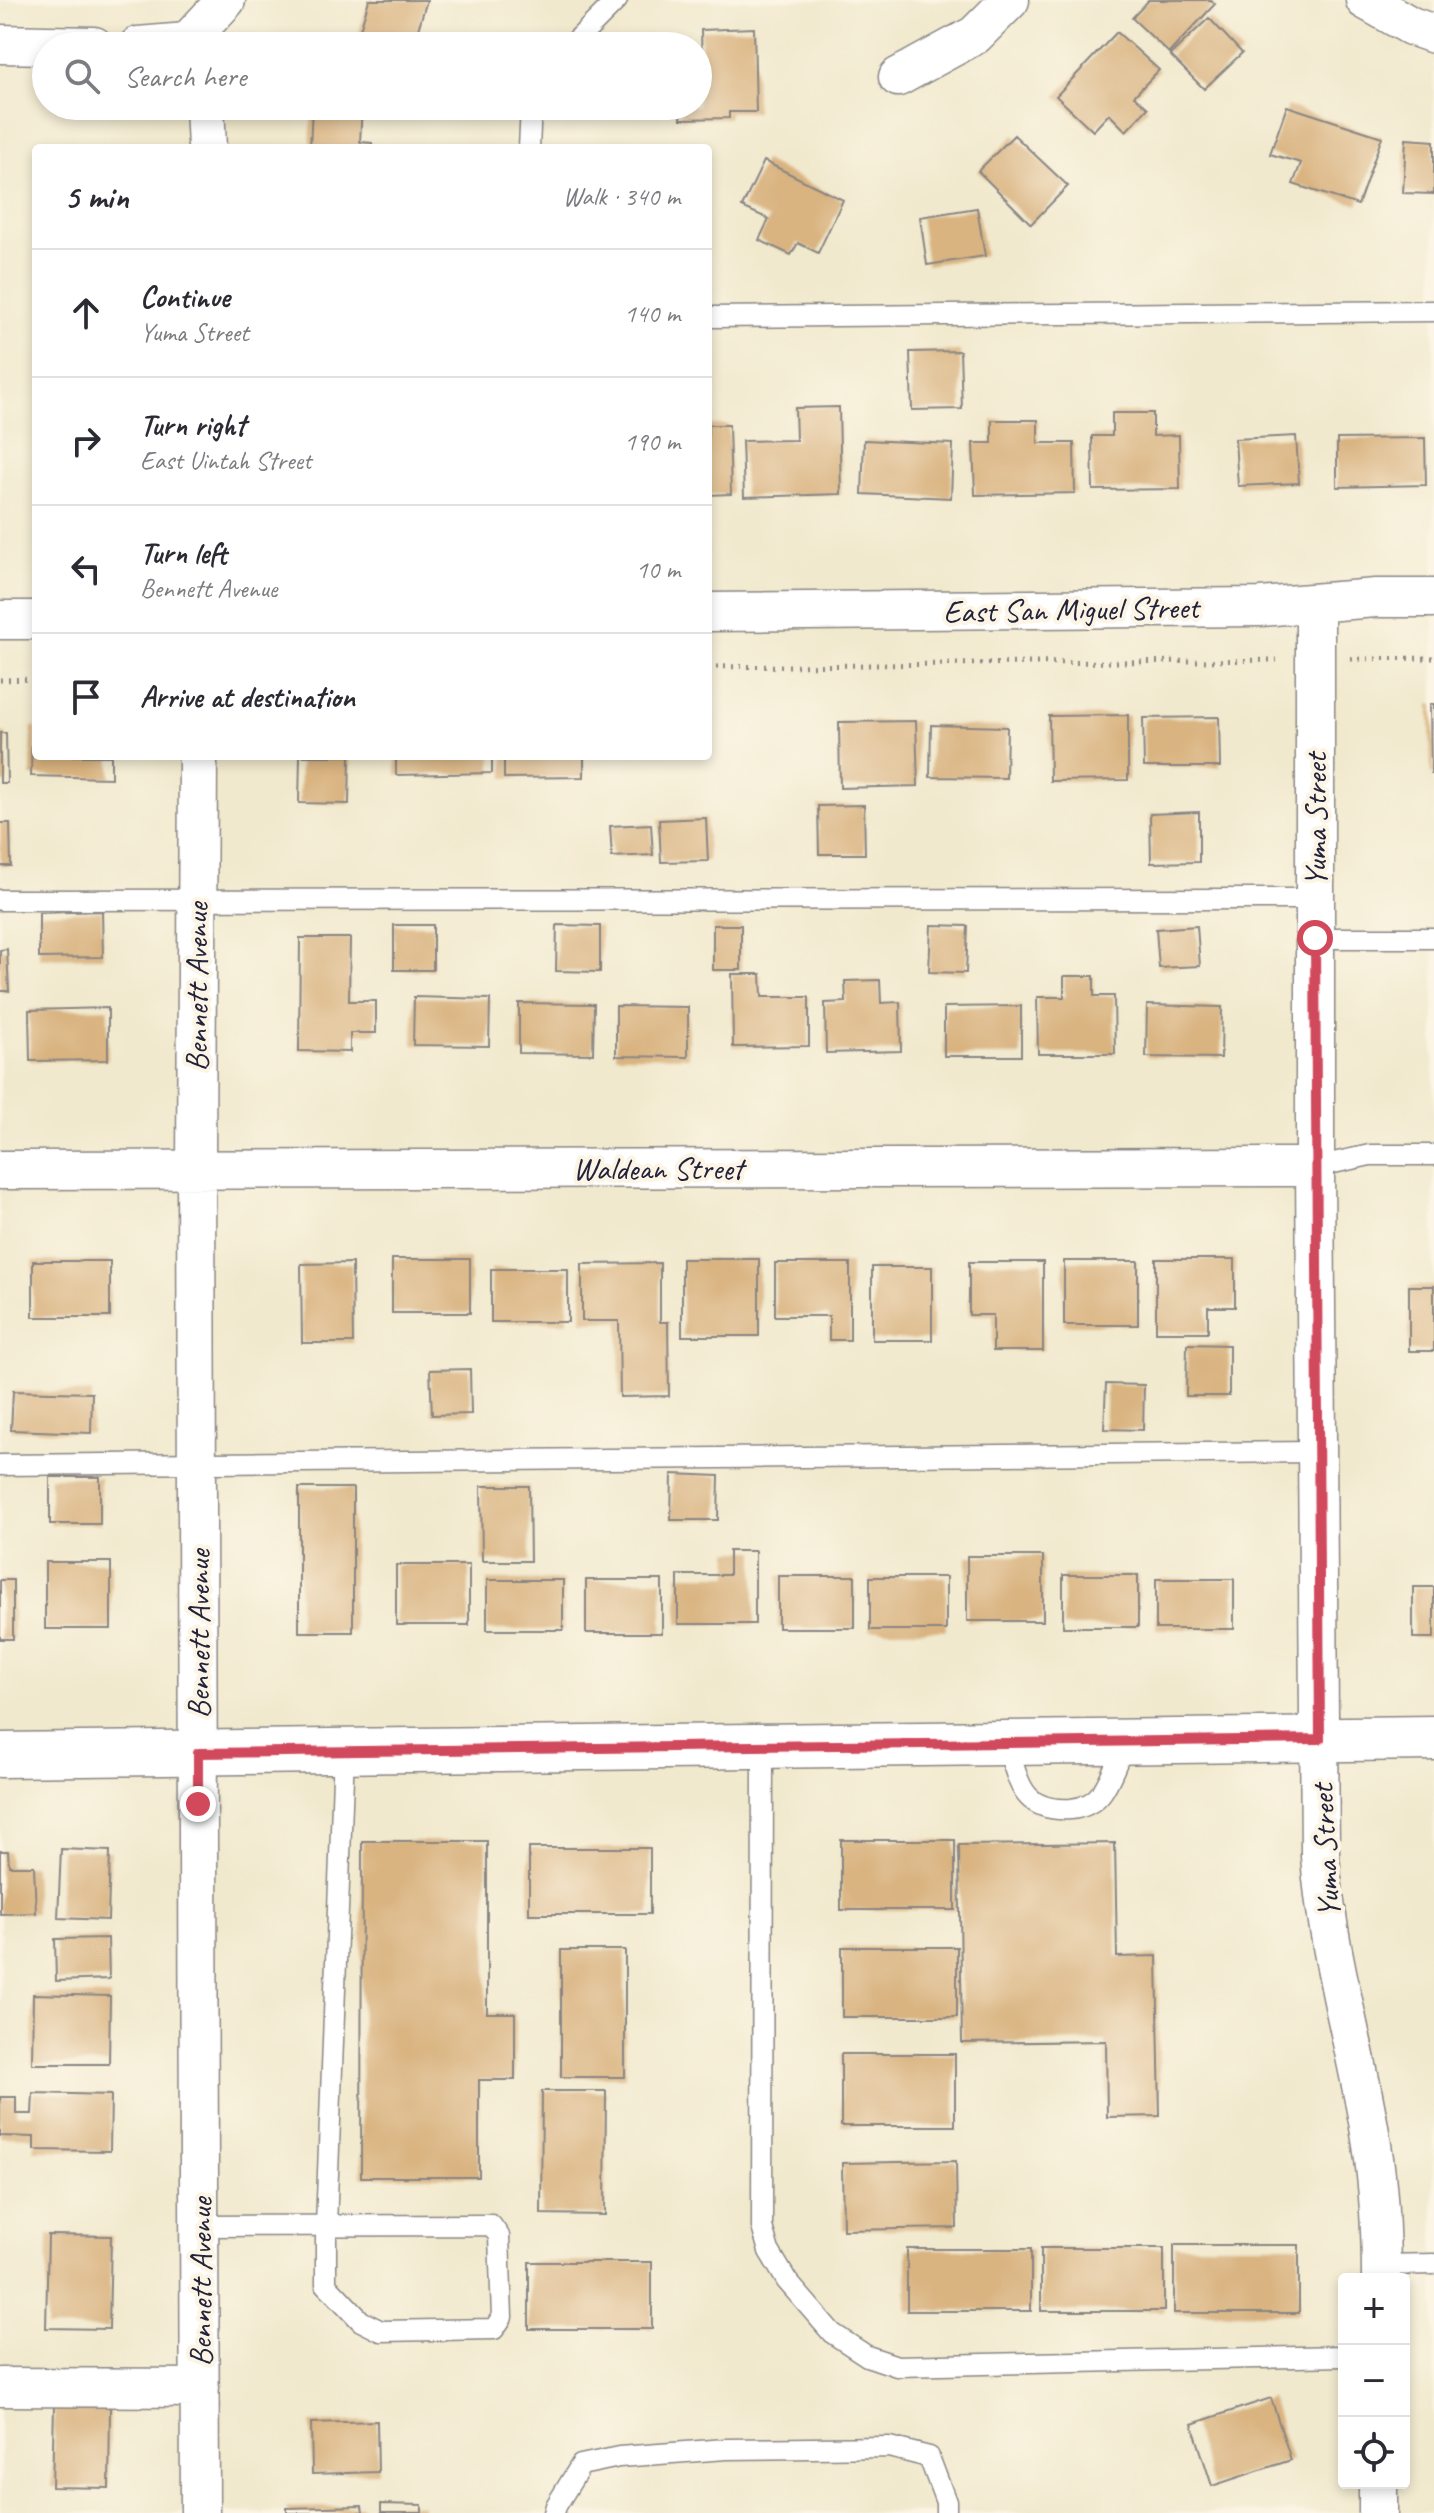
<!DOCTYPE html>
<meta charset="utf-8">
<style>
:root{--surface:#fff;--page:#f7f7f7;--text:#2b2b33;--muted:#7c7c81;--line:#e1e1e2}
body{margin:0;font-family:Caveat,sans-serif;background:var(--page);color:var(--text)}
.controls{position:absolute;right:24px;bottom:24px;display:grid;overflow:hidden;border-radius:8px;box-shadow:0 4px 12px #0003}
.controls button{width:72px;height:72px;display:grid;place-items:center;padding:0;border:0;border-bottom:2px solid var(--line);background:var(--surface);color:var(--text);font:40px sans-serif}
.stop{position:absolute;width:24px;height:24px;margin:-18px;border:6px solid #d1495b;border-radius:50%;background:#fff}
.stop.end{background:#d1495b;border-color:#fff;box-shadow:0 2px 8px #0008}
.list{margin:0;padding:0;list-style:none}
h2{display:flex;justify-content:space-between;align-items:center;height:104px;margin:0;padding:0 32px;font-size:34px}
h2 small{font-size:26px;font-weight:400;color:var(--muted)}
.list li{display:grid;grid-template-columns:52px 1fr auto;gap:24px;align-items:center;box-sizing:border-box;height:128px;padding:0 32px;border-top:2px solid var(--line)}
.list b{display:block;font-size:30px;white-space:nowrap}
.list p{margin:0;font-size:26px;white-space:nowrap;color:var(--muted)}
.list em{font-size:26px;font-style:normal;color:var(--muted)}
.icon{flex:none;width:44px;height:44px;fill:none;stroke:currentColor;stroke-width:2;stroke-linecap:round;stroke-linejoin:round}
.map{position:relative;flex:none;width:1434px;height:2513px;overflow:hidden}
.search{position:absolute;background:var(--surface);box-shadow:0 4px 12px #0003;left:32px;top:32px;width:680px;height:88px;display:flex;align-items:center;gap:20px;box-sizing:border-box;padding:0 28px;border-radius:44px;color:var(--muted);font-size:30px}
.panel{position:absolute;background:var(--surface);box-shadow:0 4px 12px #0003;left:32px;top:144px;width:680px;height:616px;border-radius:8px}
.map>svg:first-child{display:block}
</style>
<div class="map">
<svg width="1434" height="2513" viewBox="0 0 1434 2513">
<rect width="100%" height="100%" fill="#fcf5e5"/>
<filter id="ink" filterUnits="userSpaceOnUse"><feTurbulence type="fractalNoise" baseFrequency=".0125" numOctaves="2"/><feDisplacementMap in="SourceGraphic" scale="16" xChannelSelector="R" yChannelSelector="G"/><feConvolveMatrix kernelMatrix="1 2 1 2 8 2 1 2 1" color-interpolation-filters="sRGB"/></filter>
<filter id="wash" filterUnits="userSpaceOnUse"><feTurbulence type="fractalNoise" baseFrequency=".006" numOctaves="4" result="noise"/><feDisplacementMap in="SourceGraphic" scale="32" xChannelSelector="R" yChannelSelector="G"/><feGaussianBlur stdDeviation="1.8" result="paint"/><feColorMatrix in="noise" values="0 0 0 0 0 0 0 0 0 0 0 0 0 0 0 0 0 1.4 0 .05"/><feComposite in="paint" operator="in"/></filter>
<g filter="url(#wash)">
<rect width="100%" height="100%" fill="#f1e9cd"/>
<g id="blocks">
<path fill="#d9b380" d="M369,0H427L413,46H355Z
M1149,0H1211L1215,4L1169,53L1132,18Z
M1209,18L1242,53L1204,89L1170,55Z
M754,28L756,112H729V118L681,119V106H698V67L702,66L701,30Z
M1117,32L1159,70L1134,96L1148,108L1126,131L1109,114L1093,131L1056,96Z
M312,106H362L360,142L372,143V148H310Z
M1287,106L1382,137L1358,205L1293,184L1301,163L1270,154Z
M1014,135L1068,186L1031,224L978,171Z
M1406,139L1434,141V194L1403,193Z
M764,161L843,200L818,253L798,243L791,255L759,240L769,219L742,207Z
M977,208L985,256L927,265L920,217Z
M960,351L962,409L912,410L910,352Z
M839,407L841,494L744,497L742,441L796,440L795,408Z
M1112,413H1153V436L1179,435L1180,489L1093,490L1092,436H1112Z
M992,420H1038V443H1074L1075,493L975,495L973,443H992Z
M708,425H729L731,494L708,495Z
M1296,436L1299,483L1238,486L1235,439Z
M1425,438L1426,485L1337,487V439Z
M864,440L953,444L951,498L862,494Z
M1430,704H1434V774H1431Z
M1128,715V780L1050,781L1049,716Z
M1219,717L1220,767H1144L1143,718Z
M916,721L918,786L840,788L839,722Z
M931,725L1007,727L1006,778L930,777Z
M32,727H36V756H111V778L31,776Z
M0,733H6L7,783H0Z
M300,756H350L349,804L299,803Z
M396,756H492V773L396,775Z
M504,756H584V777L504,778Z
M864,805L865,854H819L818,806Z
M1199,812V862L1151,863L1150,814Z
M706,818L708,861L661,862L659,820Z
M0,823H10L11,866H0Z
M651,824L653,855L612,857L610,826Z
M102,911L103,957L39,958V913Z
M394,925H433V970H394Z
M557,925L600,926V972L556,971Z
M713,925H741V970H713Z
M931,925L968,926L966,973L929,972Z
M1197,926L1200,966L1159,968L1156,929Z
M300,938H350L349,1001H376V1033H350V1052L299,1051Z
M7,949L9,991H0V950Z
M732,974H761L762,997H809V1046L733,1047Z
M1064,976H1094V996H1114L1115,1054H1038L1037,997H1064Z
M880,980L881,1003L900,1002L901,1051L826,1053L825,1003L846,1002L845,981Z
M414,997L490,999L489,1046L413,1045Z
M519,1003L594,1004L593,1054L519,1053Z
M1147,1005L1222,1007L1221,1058L1146,1057Z
M616,1006L688,1007V1057L616,1056Z
M1021,1006V1056H944V1007Z
M108,1008V1060L30,1061L29,1010Z
M392,1259H470V1313H392Z
M682,1259H759V1336H682Z
M1156,1259H1235V1307H1208V1332H1156Z
M33,1261H110V1317H33Z
M1064,1261H1138V1325H1064Z
M969,1262H1043V1351H993V1315H969Z
M352,1263L353,1343H302L301,1264Z
M660,1263V1322H668L669,1396L620,1397L619,1321H582V1264Z
M775,1263H850V1340H829V1316H775Z
M872,1267H932V1340H872Z
M491,1269H568V1322H491Z
M1409,1286H1434V1351H1409Z
M1187,1344L1229,1345V1396H1186Z
M470,1369L471,1414L432,1415L430,1370Z
M1106,1384L1144,1385L1143,1430L1104,1429Z
M13,1391L92,1393L91,1433L11,1430Z
M672,1474L719,1476L718,1520H671Z
M50,1477H100V1524H50Z
M481,1486H529L530,1561H482Z
M299,1488H353V1632H299Z
M729,1551H755V1624H678V1575H729Z
M967,1556H1043V1621H967Z
M45,1562H111V1629H45Z
M396,1565H469V1625H396Z
M1063,1575H1138V1627H1063Z
M778,1576H855V1628H778Z
M870,1577H946V1630H870Z
M1156,1579H1234V1629H1156Z
M0,1580H13V1639H0Z
M487,1580H563V1630H487Z
M586,1580H662V1633H586Z
M1413,1587H1434V1638H1413Z
M841,1840H955V1910H841Z
M362,1841H487V2013H515V2080H479V2177H361Z
M1115,1843L1117,1957L1157,1956L1160,2116L1107,2117L1106,2041L962,2043L959,1845Z
M529,1848H650V1914H529Z
M61,1849L110,1851L108,1920L58,1918Z
M0,1851H8L9,1866H34L36,1913L0,1914Z
M108,1938L109,1979L56,1981L55,1939Z
M842,1947H957V2017H842Z
M561,1950H625V2077H561Z
M33,1994L110,1996L109,2064H32Z
M841,2054H955V2126H841Z
M542,2091H606L605,2215L541,2214Z
M33,2093L111,2095L110,2151L34,2150V2137L0,2136V2097H16V2114H32Z
M956,2161L957,2228L843,2230L842,2163Z
M48,2235L111,2236L109,2329L46,2328Z
M1174,2245H1299V2313H1174Z
M1041,2248H1164V2311H1041Z
M907,2249H1031V2311H907Z
M529,2262H652V2329H529Z
M1271,2398L1291,2460L1212,2486L1192,2424Z
M54,2406L110,2407L109,2488L52,2487Z
M377,2421L378,2472L312,2474L311,2423Z
M381,2504L422,2505V2513H381Z
M362,2506L363,2513H287V2508Z"/>
</g>
</g>
<g filter="url(#ink)">
<use href="#blocks" fill-opacity="0" stroke="#8a8684" stroke-width="2"/>
<g fill="none" stroke-linecap="round" stroke-linejoin="round">
<defs>
<path id="lane" d="M571,46L617,0
M529,148L531,106
M708,317L1434,311
M0,900L1315,899
M1315,938H1434
M1315,1167L1370,1155H1434
M0,1465L1318,1452
M1006,1743C1020,1782 1020,1812 1071,1809C1083,1808 1095,1802 1102,1792C1112,1778 1118,1757 1126,1741
M763,1746L762,2227L769,2251L787,2281L832,2333L867,2356L897,2366L1344,2356
M200,2226L491,2225L499,2236L502,2317L494,2329L381,2331L361,2321L326,2284V2226L344,1751
M1381,2265L1434,2264
M554,2513L556,2506L581,2465L619,2457L726,2449L889,2447L929,2457L946,2502V2513"/>
<path id="street" d="M1365,0L1411,26L1434,34
M0,44L94,46
M138,46L187,42
M188,46L187,42L226,0
M898,77L975,35L1010,0
M205,106L207,148
M1315,603V1167L1320,1856C1327,1954 1357,2048 1372,2145C1379,2189 1381,2234 1381,2279
M708,612L1260,607L1376,598H1434
M0,620H36
M198,756L196,1168L200,2513
M0,1170L1315,1167
M0,2387L200,2388
M1378,2513V2483"/>
<path id="secondary" d="M0,1755L1434,1738"/>
</defs>
<use href="#lane" stroke="#8a8684" stroke-width="23"/>
<use href="#street" stroke="#8a8684" stroke-width="41"/>
<use href="#secondary" stroke="#8a8684" stroke-width="47"/>
<path stroke="#8a8684" stroke-width="5" stroke-dasharray="2 6" stroke-linecap="butt" d="M1351,659L1434,658
M708,667L1277,660
M0,680L36,679"/>
<use href="#lane" stroke="#fff" stroke-width="20"/>
<use href="#street" stroke="#fff" stroke-width="38"/>
<use href="#secondary" stroke="#fff" stroke-width="44"/>
</g>
</g>
<g fill="none" stroke-linecap="round" stroke-linejoin="round" filter="url(#ink)">
<path stroke="#d1495b" stroke-width="10" d="M198,1804V1753L1320,1739L1315,938"/>
</g>
<g text-anchor="middle" stroke-width="8" stroke-linejoin="round" paint-order="stroke">
<g font-size="32" fill="#22223b" stroke="#fcf5e5">
<text transform="translate(1071 609) rotate(-1)" y="11">East San Miguel Street</text>
<text transform="translate(1315 820) rotate(-90)" y="11">Yuma Street</text>
<text transform="translate(196 987) rotate(-90)" y="11">Bennett Avenue</text>
<text x="658" y="1179">Waldean Street</text>
<text transform="translate(198 1634) rotate(-90)" y="11">Bennett Avenue</text>
<text transform="translate(1325 1851) rotate(-93)" y="11">Yuma Street</text>
<text transform="translate(200 2282) rotate(-90)" y="11">Bennett Avenue</text>
</g>
</g>
</svg>
<div class="controls">
<button>+</button>
<button>−</button>
<button><svg class="icon" aria-label="locate" viewBox="0 0 24 24"><circle cx="12" cy="12" r="6"/><path d="M12 2v4M12 18v4M2 12h4M18 12h4"/></svg></button>
</div>
<div class="stop" style="left:1315px;top:938px"></div>
<div class="stop end" style="left:198px;top:1804px"></div>
<div class="search"><svg class="icon" aria-label="search" viewBox="0 0 24 24"><circle cx="10" cy="10" r="6"/><path d="M15 15l6 6"/></svg>Search here</div>
<section class="panel">
<h2>5 min<small>Walk · 340 m</small></h2>
<ul class="list">
<li><svg class="icon" aria-label="ahead" viewBox="0 0 24 24"><path d="M12 20V5M6 11l6-6 6 6"/></svg><div><b>Continue</b><p>Yuma Street</p></div><em>140 m</em></li>
<li><svg class="icon" aria-label="right" viewBox="0 0 24 24"><path d="M7 20v-9h11M14 6l5 5-5 5"/></svg><div><b>Turn right</b><p>East Uintah Street</p></div><em>190 m</em></li>
<li><svg class="icon" aria-label="left" viewBox="0 0 24 24"><path d="M17 20v-9H6M10 6l-5 5 5 5"/></svg><div><b>Turn left</b><p>Bennett Avenue</p></div><em>10 m</em></li>
<li><svg class="icon" aria-label="arrive" viewBox="0 0 24 24"><path d="M6 21V4h12l-3 4 3 4H6"/></svg><div><b>Arrive at destination</b></div></li>
</ul>
</section>
</div>
